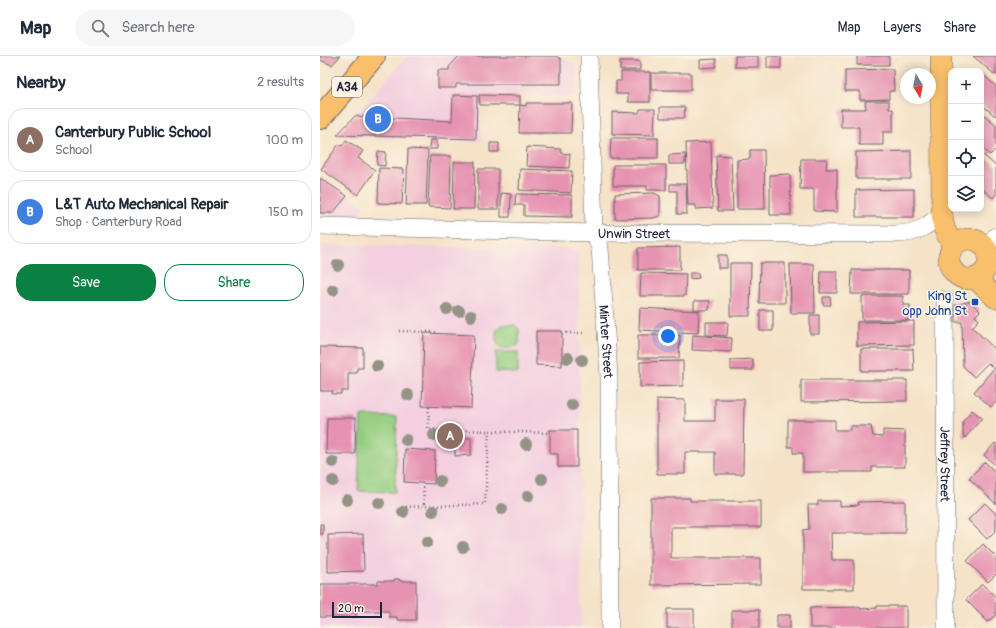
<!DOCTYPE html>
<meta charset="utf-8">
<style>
:root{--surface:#fff;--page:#f6f6f7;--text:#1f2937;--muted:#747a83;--line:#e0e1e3;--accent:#0b8043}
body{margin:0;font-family:Pangolin,sans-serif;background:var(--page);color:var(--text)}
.controls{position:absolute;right:12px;top:12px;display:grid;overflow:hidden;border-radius:8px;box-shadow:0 2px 10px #0003}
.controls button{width:36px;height:36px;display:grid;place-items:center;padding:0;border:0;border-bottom:1px solid var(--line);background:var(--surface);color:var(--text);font:20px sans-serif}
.compass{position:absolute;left:580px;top:12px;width:36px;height:36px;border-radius:50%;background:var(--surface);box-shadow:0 2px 10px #0003;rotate:170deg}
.scale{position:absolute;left:12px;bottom:10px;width:50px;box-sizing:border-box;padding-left:4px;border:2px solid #22223b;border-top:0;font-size:11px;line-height:14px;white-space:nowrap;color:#22223b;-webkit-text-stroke:3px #fcf5e5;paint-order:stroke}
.you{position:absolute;left:348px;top:280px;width:14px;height:14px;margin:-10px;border:3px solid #fff;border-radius:50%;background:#1a73e8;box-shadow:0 0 0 6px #1a73e833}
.badge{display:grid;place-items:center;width:26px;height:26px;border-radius:50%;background:var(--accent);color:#fff;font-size:13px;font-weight:700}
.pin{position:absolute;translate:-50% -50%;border:2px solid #fff;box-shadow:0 1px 4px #0006}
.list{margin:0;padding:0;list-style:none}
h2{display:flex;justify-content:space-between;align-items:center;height:52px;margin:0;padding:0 16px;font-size:17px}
h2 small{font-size:13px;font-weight:400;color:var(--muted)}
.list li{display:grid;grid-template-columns:26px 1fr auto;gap:12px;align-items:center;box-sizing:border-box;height:64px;margin:0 8px 8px;padding:0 8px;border:1px solid var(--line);border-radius:16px}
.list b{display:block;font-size:15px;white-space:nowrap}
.list p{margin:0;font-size:13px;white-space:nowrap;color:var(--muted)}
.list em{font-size:13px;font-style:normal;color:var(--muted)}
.actions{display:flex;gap:8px;padding:12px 16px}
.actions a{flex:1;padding:9px 0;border:1px solid var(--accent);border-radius:16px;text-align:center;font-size:14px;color:var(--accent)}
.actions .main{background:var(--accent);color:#fff}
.icon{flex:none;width:22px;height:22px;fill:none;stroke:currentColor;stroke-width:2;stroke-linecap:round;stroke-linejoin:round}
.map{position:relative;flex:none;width:676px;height:572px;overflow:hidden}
header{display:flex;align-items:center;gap:24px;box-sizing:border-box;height:56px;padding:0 20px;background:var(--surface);border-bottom:1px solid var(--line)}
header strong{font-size:19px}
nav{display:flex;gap:22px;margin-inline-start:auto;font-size:14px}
.search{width:280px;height:36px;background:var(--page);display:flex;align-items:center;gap:10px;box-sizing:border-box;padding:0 14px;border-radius:22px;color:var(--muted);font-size:15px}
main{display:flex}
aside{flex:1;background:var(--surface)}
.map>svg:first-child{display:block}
</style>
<header>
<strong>Map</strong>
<div class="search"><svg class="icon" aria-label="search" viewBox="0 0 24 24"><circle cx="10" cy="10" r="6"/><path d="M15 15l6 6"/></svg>Search here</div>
<nav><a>Map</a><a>Layers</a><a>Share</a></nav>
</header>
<main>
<aside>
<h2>Nearby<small>2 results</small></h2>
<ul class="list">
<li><span class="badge" style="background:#8d6e63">A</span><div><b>Canterbury Public School</b><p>School</p></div><em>100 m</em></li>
<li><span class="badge" style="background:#3f7fe0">B</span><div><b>L&amp;T Auto Mechanical Repair</b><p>Shop · Canterbury Road</p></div><em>150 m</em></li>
</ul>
<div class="actions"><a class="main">Save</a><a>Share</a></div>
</aside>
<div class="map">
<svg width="676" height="572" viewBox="0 0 676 572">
<rect width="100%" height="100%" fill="#fcf5e5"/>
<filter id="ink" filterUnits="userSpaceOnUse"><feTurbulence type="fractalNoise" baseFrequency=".025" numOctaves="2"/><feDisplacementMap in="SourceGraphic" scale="8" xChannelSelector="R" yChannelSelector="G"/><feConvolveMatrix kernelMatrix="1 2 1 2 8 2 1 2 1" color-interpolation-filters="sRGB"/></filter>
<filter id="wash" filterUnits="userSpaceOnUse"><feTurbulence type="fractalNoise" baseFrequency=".012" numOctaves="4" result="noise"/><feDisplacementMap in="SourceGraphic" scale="16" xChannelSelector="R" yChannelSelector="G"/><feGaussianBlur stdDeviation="0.9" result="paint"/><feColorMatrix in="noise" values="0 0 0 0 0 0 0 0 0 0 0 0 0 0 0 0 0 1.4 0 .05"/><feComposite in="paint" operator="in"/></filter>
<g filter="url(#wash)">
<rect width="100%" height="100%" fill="#f5e2c7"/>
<path fill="#f3cfe0" d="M87,0H239L255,9L258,40L160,38L161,86L18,80Z
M0,120L43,150L41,160L0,158Z
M0,189L259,193L261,572H0Z"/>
<path fill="#94cd80" stroke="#5b785e" d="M195,269L199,273V288C195,292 182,294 178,289C175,286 175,273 179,271C182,268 190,269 195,269Z
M176,296H198V317L176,316Z
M41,360L77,361L75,436L38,435Z"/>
<g id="blocks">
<path fill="#e693b1" d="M0,0H20L12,9L0,4Z
M139,0H236L241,3V28H136V32H118V14H129V11Z
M415,0H438V11H415Z
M447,0H461V12H447Z
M537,0H569V9H537Z
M653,0H676V19H675Z
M396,3V11L380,12V4Z
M300,5H320V14H300Z
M573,13L574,35H569V43L540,44V35H525V14Z
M301,16H330V46H308V38H296V25H301Z
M331,17H371V34H331Z
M661,17L676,30V58L675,60L661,48Z
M133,39L157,40L156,83L17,79L35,60L132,65Z
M159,39L200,40V49H160Z
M545,45H569V53H573V76H563V89H539V71H521V53H546Z
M206,47H252L251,77H199L200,49L206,50Z
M340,51H365L364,62H340Z
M320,53H335L334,79L292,78V56L319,57Z
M662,57L676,69V93L670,99L661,90V58Z
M291,82H338V102H290Z
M26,84L43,95L38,102L55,114L38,139L1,113L19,88L22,90Z
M110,84H117V93H109Z
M391,86L393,152L376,153V149H368L366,87Z
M170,87H179V96H170Z
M207,91L241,93V97L250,98L249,112L206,110Z
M88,93L108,94L106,149H86Z
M430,94H444L445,153H417V104L430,103Z
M58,95L66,96L65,110L57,109Z
M591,95V123H536V96Z
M661,97L676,110V138L673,142L661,132Z
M365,98V108H349V99Z
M396,99L411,100L413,155H398Z
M110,100H131L130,152L108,151Z
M481,103H507L506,113H517V156L494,155V133H480Z
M134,106H155L154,153H133Z
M293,109H346V134H327V130H293Z
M59,112L84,113L82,148L58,147Z
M158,113H178V153H158Z
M200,113L252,115L251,137L199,134Z
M470,118L471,159H450V119Z
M0,122L27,140L13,157H0Z
M350,128H366L367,158H357V135H350Z
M594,133V161H536V134Z
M181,137L191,138L190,161H181Z
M334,137L340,140V160L333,162L295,163V138Z
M196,138L252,139V161L204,160V149H195Z
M360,191V214H318V192Z
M398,199H407V212H398Z
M410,207H431L430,260H410Z
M440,207H465V247H439Z
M470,208H494L495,257H471Z
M532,214H589V238H531Z
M501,215H517V237H500Z
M321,217L366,218L365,240H320Z
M370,217H378L379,222L370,223Z
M542,240H583V249H590V264H542Z
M503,241H510L511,249H503Z
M374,245H390L389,254H374Z
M650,245L660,255L655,260L659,264L652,271L676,294V307L672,311L668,307L654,321L643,310L642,266H635V249Z
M320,252L379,255L378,277L319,274Z
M440,254H453V275H440Z
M490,259H499V278H490Z
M594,265V289L537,290V266Z
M386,266H408L407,280L386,279Z
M216,275H242V310L216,309Z
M104,277L154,279L151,352L102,350Z
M318,279H360L359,302H318Z
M373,279L412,282L411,296L372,294Z
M0,291L43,292V312H37V317H28V335H21V338H12L13,335H0Z
M541,293H593L594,315H541Z
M433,303V314H411V304Z
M363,305V330L320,331V306Z
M676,310V346L671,351L654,336Z
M481,324H587V345L481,346Z
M337,343L365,344V365H395V343H424L423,418H395V396H365V418H337Z
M652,354L662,362L645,382L643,379V365Z
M7,362H36L35,398H6Z
M468,364H515V374H530V370H551L553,380L563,381V374L585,375V411H552V416H483V397H473V391H468Z
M230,374H257V411H238V398H230Z
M135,382H151V399L135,400Z
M675,387L676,388V410L664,399Z
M85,393L115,395L114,428L84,426Z
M665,406L676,417V448L649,422Z
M331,442H370V445H441V471H351V502H441V528L331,529Z
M498,445H520V450L539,449L538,446L585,445V477H511L512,504H534V533H483V474L489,473L488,449H498Z
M665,447L676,458V474L667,483L648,464Z
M0,468H3V478H0Z
M43,478L44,515L8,516V479Z
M663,488L676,501V518L668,526L647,505Z
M74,523H79L80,525H96V564H77V561H69V555H36V561H0V528H58V525H74Z
M662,528L676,541V559L668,566L646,544Z
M557,550H586V572H490V552L540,551V553L557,552Z
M347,553H374V572H347Z
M412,554H439V572H412Z
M457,559H470V572H457Z"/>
</g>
</g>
<g filter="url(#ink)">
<use href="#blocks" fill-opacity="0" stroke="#6c656c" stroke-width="1"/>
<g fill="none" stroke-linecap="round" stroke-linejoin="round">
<defs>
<g id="minor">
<path id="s1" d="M269,0L274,177L280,192L289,320L290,572"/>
<path id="s2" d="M0,170L274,177L577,178C598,177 606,171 622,158"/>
<path d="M665,191L676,180"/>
<path id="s3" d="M625,244L626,572"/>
</g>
<path id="major" d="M621,0L622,158L624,172L633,190
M629 203a20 20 0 1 1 40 0a20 20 0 1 1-40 0Z
M655,222L676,242"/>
<path id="highway" d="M0,62L54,0"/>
</defs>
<use href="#minor" stroke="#6c656c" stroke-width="18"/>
<use href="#major" stroke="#6c656c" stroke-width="22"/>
<use href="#highway" stroke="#6c656c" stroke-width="24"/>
<path stroke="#6c656c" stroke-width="2.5" stroke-dasharray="1 3" stroke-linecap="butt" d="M79,275L118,276V278
M242,277H264
M109,351L108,373L230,377
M103,427L104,450
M82,451L165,448L169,375"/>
<use href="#minor" stroke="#fff" stroke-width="17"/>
<use href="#major" stroke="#f8bf6c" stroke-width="21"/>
<use href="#highway" stroke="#f8bf6c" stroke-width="22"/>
</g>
<g fill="#949486">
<circle cx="18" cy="209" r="6"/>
<circle cx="13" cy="234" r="6"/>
<circle cx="127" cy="253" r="6"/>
<circle cx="139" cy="255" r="6"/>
<circle cx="151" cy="260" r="6"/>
<circle cx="248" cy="302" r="6"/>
<circle cx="262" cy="304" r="6"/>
<circle cx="57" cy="310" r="6"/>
<circle cx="88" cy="339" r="6"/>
<circle cx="252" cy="349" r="6"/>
<circle cx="114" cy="379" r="6"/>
<circle cx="86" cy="384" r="6"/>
<circle cx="206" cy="388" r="6"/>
<circle cx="13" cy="406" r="6"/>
<circle cx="222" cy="423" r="6"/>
<circle cx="13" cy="425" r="6"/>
<circle cx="120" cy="425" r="6"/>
<circle cx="208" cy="440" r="6"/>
<circle cx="27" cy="444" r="6"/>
<circle cx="59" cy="447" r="6"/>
<circle cx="182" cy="453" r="6"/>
<circle cx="113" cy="455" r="6"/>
<circle cx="83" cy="456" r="6"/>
<circle cx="107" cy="486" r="6"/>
<circle cx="143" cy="491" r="6"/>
</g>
</g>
<rect fill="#1a4fb4" stroke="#fcf5e5" stroke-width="1.5" x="651" y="242" width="8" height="8" rx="2"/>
<g text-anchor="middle" stroke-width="3" stroke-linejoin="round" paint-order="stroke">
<rect fill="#fcf5e5" stroke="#63616e" stroke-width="1" x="12" y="21" width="30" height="20" rx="3"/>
<g font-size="12" font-weight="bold" fill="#22223b">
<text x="27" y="35">A34</text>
</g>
<g font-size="13" fill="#22223b" stroke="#fcf5e5">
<text dy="5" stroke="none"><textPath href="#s2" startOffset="314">Unwin Street</textPath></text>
<text dy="5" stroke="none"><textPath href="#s1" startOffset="287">Minter Street</textPath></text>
<text dy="5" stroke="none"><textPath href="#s3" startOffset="164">Jeffrey Street</textPath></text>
</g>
<g font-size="13" fill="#164399" stroke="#fcf5e5" text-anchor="end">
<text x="647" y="244">King St<tspan x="647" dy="15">opp John St</tspan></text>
</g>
</g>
</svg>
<div class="controls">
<button>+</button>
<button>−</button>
<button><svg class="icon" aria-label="locate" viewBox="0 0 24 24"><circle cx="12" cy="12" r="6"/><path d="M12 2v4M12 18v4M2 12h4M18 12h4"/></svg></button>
<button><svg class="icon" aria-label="layers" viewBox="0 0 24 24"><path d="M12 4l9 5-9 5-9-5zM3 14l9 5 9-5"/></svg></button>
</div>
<svg class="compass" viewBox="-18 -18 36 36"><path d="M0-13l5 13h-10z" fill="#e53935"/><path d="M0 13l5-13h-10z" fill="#747a83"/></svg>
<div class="scale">20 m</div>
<div class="you"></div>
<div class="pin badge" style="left:130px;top:380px;background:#8d6e63">A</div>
<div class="pin badge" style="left:58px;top:63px;background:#3f7fe0">B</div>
</div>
</main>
